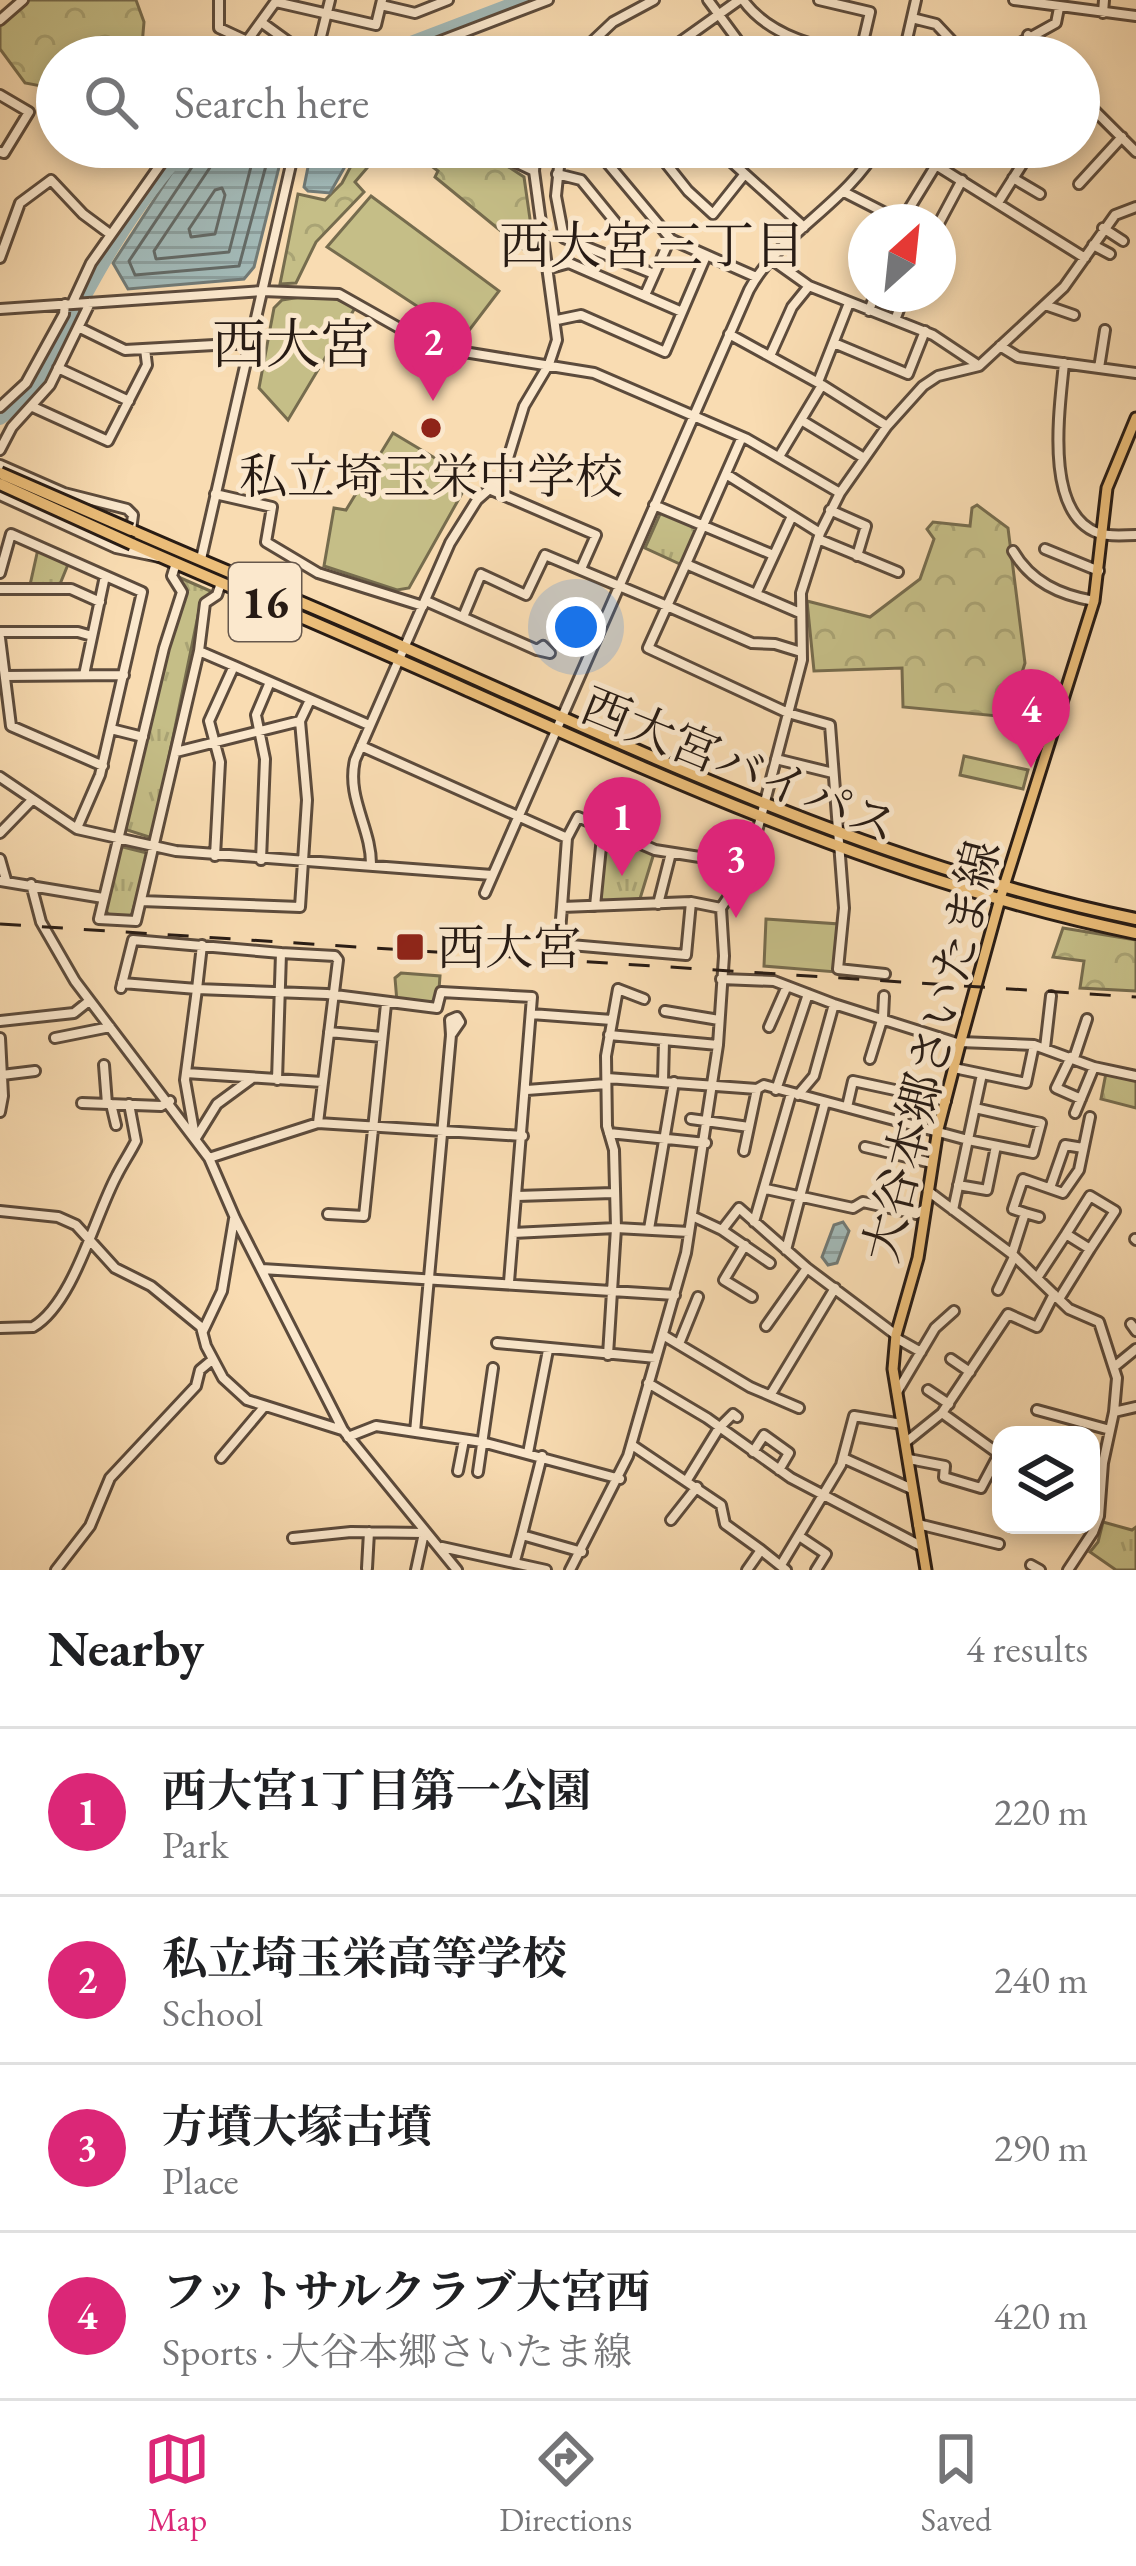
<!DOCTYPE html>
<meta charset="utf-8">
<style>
:root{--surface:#fff;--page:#f2f2f2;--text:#202124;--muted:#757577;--line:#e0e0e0;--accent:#db2777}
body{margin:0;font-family:"EB Garamond","Noto Serif JP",serif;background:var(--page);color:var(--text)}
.controls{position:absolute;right:36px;bottom:36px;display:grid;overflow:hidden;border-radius:24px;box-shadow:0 6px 18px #0003}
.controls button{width:108px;height:108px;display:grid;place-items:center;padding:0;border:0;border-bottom:3px solid var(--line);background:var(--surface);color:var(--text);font:60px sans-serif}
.compass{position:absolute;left:848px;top:204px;width:108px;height:108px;border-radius:50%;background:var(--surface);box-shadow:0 6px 18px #0003;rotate:27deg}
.you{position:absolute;left:576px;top:627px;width:42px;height:42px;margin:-30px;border:9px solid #fff;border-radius:50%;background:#1a73e8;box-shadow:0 0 0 18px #1a73e833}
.badge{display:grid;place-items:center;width:78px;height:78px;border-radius:50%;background:var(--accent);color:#fff;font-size:39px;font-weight:700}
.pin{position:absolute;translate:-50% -99px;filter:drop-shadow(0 3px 6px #0008)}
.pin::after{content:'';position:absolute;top:63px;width:42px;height:36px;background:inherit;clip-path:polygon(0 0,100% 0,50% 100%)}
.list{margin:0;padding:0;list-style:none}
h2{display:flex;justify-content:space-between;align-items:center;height:156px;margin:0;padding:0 48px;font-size:51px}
h2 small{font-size:39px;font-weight:400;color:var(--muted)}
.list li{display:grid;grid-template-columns:78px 1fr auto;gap:36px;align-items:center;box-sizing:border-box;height:168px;padding:0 48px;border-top:3px solid var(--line)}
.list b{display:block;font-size:45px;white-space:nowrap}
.list p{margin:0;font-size:39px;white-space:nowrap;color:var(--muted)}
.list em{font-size:39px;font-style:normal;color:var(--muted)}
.icon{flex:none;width:66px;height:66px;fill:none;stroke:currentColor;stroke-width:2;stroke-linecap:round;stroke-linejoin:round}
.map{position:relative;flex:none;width:1136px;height:1570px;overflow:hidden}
.search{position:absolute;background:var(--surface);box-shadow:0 6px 18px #0003;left:36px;right:36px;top:36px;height:132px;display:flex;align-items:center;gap:30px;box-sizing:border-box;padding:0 42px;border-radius:66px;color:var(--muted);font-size:45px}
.sheet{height:828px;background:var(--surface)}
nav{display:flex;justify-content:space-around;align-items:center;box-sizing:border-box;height:168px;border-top:3px solid var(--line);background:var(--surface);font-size:33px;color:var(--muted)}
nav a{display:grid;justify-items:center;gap:6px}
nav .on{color:var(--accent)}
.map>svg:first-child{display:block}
</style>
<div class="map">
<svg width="1136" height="1570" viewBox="0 0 1136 1570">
<defs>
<pattern id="grass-tufts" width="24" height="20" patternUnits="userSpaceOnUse" patternTransform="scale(3)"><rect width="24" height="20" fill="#c5be87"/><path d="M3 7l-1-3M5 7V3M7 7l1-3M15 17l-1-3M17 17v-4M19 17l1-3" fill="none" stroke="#a9a374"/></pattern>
<pattern id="forest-crowns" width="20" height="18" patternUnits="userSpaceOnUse" patternTransform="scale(3)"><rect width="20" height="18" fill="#c5be87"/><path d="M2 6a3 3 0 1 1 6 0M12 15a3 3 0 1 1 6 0" fill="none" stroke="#a9a374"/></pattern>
<pattern id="water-rules" width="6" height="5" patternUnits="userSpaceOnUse" patternTransform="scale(3)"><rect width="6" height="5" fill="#a2b9b7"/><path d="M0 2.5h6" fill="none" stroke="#8c9e9c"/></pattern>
</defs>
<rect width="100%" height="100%" fill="#f9dcb2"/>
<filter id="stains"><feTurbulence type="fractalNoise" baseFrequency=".00167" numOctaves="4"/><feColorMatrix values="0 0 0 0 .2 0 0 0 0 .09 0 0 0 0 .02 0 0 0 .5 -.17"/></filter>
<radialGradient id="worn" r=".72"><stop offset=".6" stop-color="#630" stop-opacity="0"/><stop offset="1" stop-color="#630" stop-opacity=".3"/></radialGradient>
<path fill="url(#grass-tufts)" stroke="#766c4e" stroke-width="3" d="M661,512L698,528L682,565L645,548Z
M38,549L69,562L60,584L30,585Z
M176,576L215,593L201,601L153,835L149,837L124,829L167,646L185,592Z
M605,832L654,853L639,902L596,900Z
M123,847L147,853L148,857L131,917L109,915L106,911L119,850Z
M401,973L440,976L438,1003L397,1002L395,978Z
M1103,1522L1132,1530L1136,1527V1570H1116L1090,1552L1098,1542Z"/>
<path fill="url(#forest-crowns)" stroke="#766c4e" stroke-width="3" d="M28,0H136L144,22L141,57H57V89L25,83L0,49V25Z
M361,147H385L355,182L364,192L316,242L296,283L280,284L298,194L325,200L342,183Z
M407,147H478L524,177L534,247L529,254L435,177L438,171Z
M977,505L1008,528L1025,663L1008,717L903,707L902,668L814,671L807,601L870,617L920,579L934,539L927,529L933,522L970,526L972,508Z
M1063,928L1136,940V991L1080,988L1084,961L1053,957Z
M1106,1073L1136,1080V1108L1101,1099Z"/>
<path fill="#c5be87" stroke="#766c4e" stroke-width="3" d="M371,196L499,291L464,337L327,247Z
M313,295L336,299L355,308L288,420L259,388L274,308L282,300Z
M393,433L470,479L409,588L397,590L324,566L334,508L346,510Z
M964,756L1028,770L1023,789L960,775Z
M766,919L839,924L836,972L764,966Z"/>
<path fill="url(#water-rules)" stroke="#717a76" stroke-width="3" d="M193,147H284L254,267L244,279L128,289L113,263L182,157Z
M312,147H356L330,193L308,191L304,187Z
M843,1222L849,1231L837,1263L828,1265L822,1257L834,1225Z"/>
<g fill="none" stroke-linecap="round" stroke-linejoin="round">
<path stroke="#646a66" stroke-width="3" d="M200,147L198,158L129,261L135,275L239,266L271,147
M215,147L211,166L154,251L156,259L229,252L256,147
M222,188L225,195L215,234L191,237L189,229L215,190Z"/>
<path stroke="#a2b9b7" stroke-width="14" d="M374,57L524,0
M0,418L29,396L39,381C83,299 123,215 187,147"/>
<defs>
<path id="minor" d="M219,0V28L247,41L276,1
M708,0L750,57
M743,0C771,39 823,48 868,57
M819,0L870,12L860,55
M1014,0L1136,16
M276,2L376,25L382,0
M381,5L415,13L448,0
M1103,13L1104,0
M912,18L936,24L967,57
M0,20L23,0
M261,22L290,43L318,50
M1028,35L1047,57
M316,57L330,0
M399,57L548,0
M576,57L613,22L654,0
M659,57L739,0
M903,57L916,0
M995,57L1056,23L1059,8
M0,95L29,112L4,153L0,152
M1079,95L1136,152
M484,147L534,171
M561,147L556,196L564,238L654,274
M594,147L670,238
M653,147L688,191L713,214L744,175
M715,147L804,227
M793,147L809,158L817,147
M917,147L936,165L1085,258
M557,174L581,180L634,245L626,262
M1013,178L1040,194
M1079,184L1122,137
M844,192L901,221
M999,201L1033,147
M901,222L936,165
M938,225L962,180
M1103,228L1123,241
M1093,245L1110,254
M0,258L20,203L51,180L83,214L110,234
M771,259L809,286L933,335L978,365
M547,269L569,263L682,312
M645,295L670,239L756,277
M72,304L91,263L170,151
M1045,305L1074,315
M0,309L262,291L339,294L433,347L594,373L747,439L840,493
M869,311L875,294
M557,320L581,315L665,352L706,256
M895,320L905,294
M80,328L125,350L250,343
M729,334L822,385L887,426
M834,343L908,374L925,331
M1000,346L1018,357L1136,373
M770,356L792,307L809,286
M1064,363C1060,407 1043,513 1098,533C1109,537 1124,535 1136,535
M58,368L129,401
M1099,368L1105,330
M818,382L849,303
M0,407L26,383L64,314L65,304
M33,407L108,441L147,365L145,349
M801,420L864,458
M0,450L12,427L50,385L90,303
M780,455L822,385
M0,465L64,493L127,509L133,515L131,530
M726,474L820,533
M489,489L596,535L581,569
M215,494L272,507L266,542L318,573L423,606
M0,495L116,548L159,557
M654,505L771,554
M830,510L866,526L857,556
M818,539L898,572
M1045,549L1099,571
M1013,551C1031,582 1060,595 1094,601
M201,559L295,147
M176,563L172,576L182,592L164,648L99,919L136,921L199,651L234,666
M686,564L742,437
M0,573L11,534L142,592L100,775L77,828
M0,589H71L100,602
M281,594L297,561
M756,594L792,516
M426,601L537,650L543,646L550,653L537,650
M463,617L481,574L526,595L545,555L667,606L686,564L800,613
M0,632H78L92,636
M0,638L11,726L103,766
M199,651L205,603L217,595L221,583
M801,652L775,644L752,643L667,606L648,648L788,713L830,725L844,908L838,969L885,974
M84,675L105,576
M5,676L124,675
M111,729L143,737
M361,746L567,838L578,817L655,850L706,858L746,871
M176,752L300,721
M776,759L833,773
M0,777L77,829L176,851L492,875
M0,833L32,800
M567,838L562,907L691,902L721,908
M215,856L220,762L209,721L234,666L369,725
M0,859L6,880
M261,860L265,759L256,715L270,682
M371,866C372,829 346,798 355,760L450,543L477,500L502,478L524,406L549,364L557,340L534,171L536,147
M0,881L103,898
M31,884L41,922L75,981L209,1158L235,1218L343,1430L457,1570
M485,893L749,290C780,233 846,204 878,147
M141,901L300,907L307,800L300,721L310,700
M658,904L671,853
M595,906L603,827
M562,907L559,944L686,955L691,902
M721,979L774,981L834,1004L960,1044
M122,983L197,989L202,945
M121,988L133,940L281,953
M665,1011L719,1020
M531,1014L612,1020
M0,1021L74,1013L89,1001
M769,1027L787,986
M329,1032L382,1037
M609,1035L718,1045
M0,1038L3,1096L0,1112
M55,1038L110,1027
M960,1042L1034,1045L1094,1067L1136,1076
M1045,1048L1051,996
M1071,1057L1056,1088L1081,1099
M1074,1058L1087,1019
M870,1059L883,1017L884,996
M104,1065L107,1104
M954,1068L1026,1083L1034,1045
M186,1073L322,1082
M2,1075L35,1071
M607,1078L757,1089L764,1085L968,1140L1033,1153L1041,1123L975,1108
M277,1080L281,953L335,956L338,960L318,1123
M663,1081L664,1041
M527,1090L606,1084
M776,1090L808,994
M798,1095L814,1076L834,1004
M82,1103L161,1106L170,1101
M111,1104L116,1125
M847,1107L853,1081L946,1101
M1075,1113L1094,1067
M691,1119L749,1127
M194,1131L185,1080L197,989L327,994L437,1008L441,992L532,997L509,1282
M609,1133L706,1143
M196,1138L217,1104L251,1079
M865,1147L932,1163
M744,1151L757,1089
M209,1158L318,1123L523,1136
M958,1185L987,1190L996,1146
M1050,1188L1065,1145L1083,1148
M766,1189L853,1208L863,1202L916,1214L925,1209
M928,1191L1012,1254L1069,1309L1099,1322L1117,1378L1114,1412L1103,1463L1099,1516L1093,1532L1068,1570
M517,1196L613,1193
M953,1210L982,1074
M0,1211L58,1217L76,1225L115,1268L151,1286L201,1327L206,1346L223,1378L247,1400L342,1430
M1025,1213L1039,1217
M328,1214L364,1216L386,1004
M692,1216L722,1230L770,1263
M754,1222L791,1094
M649,1229L674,1082
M722,1230L739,1208L807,1268L896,1335
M513,1233L616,1228L689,1232
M1066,1234L1090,1196L1115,1211L1090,1249
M1135,1239L1136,1240
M745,1245L724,1280L752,1297
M786,1250L825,1102
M1012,1254L1025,1213L1013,1209L1023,1179L1063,1193L1079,1170L1090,1117
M262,1269L675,1295
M1037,1278L1066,1234L1090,1249L1059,1299
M998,1290L1014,1257
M1131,1324L1136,1331
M766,1326L807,1268
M0,1328L33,1327C74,1303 95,1215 117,1175C123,1163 130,1153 136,1141L129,1104
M203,1331L222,1291L234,1219
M663,1335L750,1387L799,1408
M896,1338L921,1352
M497,1343L656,1358
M679,1344L698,1297
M608,1355L616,1228L614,1150L607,1126L606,1056L618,989L644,999
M951,1359L970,1372
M1114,1367L1136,1349
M648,1383L707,1418L791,1478L919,1545
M928,1390L949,1404
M897,1392L935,1328L954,1311
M771,1394L835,1288
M1037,1410L1110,1430
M1114,1412L1136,1407
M415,1432L451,1035L450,1020L457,1017L460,1022L451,1035
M348,1437L376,1426L482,1442L620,1479
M906,1442L942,1413L1008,1314L1037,1327L1054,1294
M632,1445L721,1505L725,1524L761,1550L747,1570
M753,1452L764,1435L789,1453L779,1470
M528,1453L548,1350
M221,1458L264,1407
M843,1458L912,1489
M909,1459L945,1466L944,1477L981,1488L999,1454L942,1413
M458,1471L464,1440
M478,1472L493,1368
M687,1480L719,1428L733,1414L737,1417
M671,1520L697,1487
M918,1524L999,1544
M522,1535L542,1456
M799,1536L826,1554L816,1570
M293,1538L351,1532L424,1533L416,1570
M442,1547L546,1570
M761,1550L786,1570
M515,1561L522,1535L582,1552
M781,1565L841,1465L854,1416L902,1424
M1031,1565L1040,1570
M367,1568L369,1532
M56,1570L90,1526L110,1478L196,1386L200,1370L212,1360
M570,1570L628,1456L686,1253L718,1045L724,956L721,908L746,871L761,817L802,660L801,593L820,533L840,493L887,426L923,386L938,376L979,366L1064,287L1115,215L1136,207"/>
<path id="major" d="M926,1570L893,1369L896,1335L918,1258L938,1129L960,1044L1000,899L1094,601L1107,488L1136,418"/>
<path id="highway" d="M131,530C222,570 315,607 406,648C644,753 880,867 1136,919
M132,544C244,593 356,640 467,690C684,787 902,885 1136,933"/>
</defs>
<use href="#minor" stroke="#5c4b3c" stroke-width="14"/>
<use href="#major" stroke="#271b14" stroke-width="15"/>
<use href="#highway" stroke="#271b14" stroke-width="16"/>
<use href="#minor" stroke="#fbe8cd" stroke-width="8"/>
<use href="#major" stroke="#ecbe79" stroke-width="9"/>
<use href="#highway" stroke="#ecbe79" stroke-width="10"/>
<path stroke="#271b14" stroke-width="3" stroke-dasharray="21 21" stroke-linecap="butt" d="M0,924L1136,997"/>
<defs>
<path id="highway-bridge" d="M0,473L131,530
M0,484L132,544"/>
</defs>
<use href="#highway-bridge" stroke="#271b14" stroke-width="16" stroke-linecap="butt"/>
<use href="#highway-bridge" stroke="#ecbe79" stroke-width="10"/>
</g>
<g fill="#8f2418" stroke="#fbe8cd" stroke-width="4.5">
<circle cx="431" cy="428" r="12"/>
<rect x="395" y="932" width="30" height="30" rx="6"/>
</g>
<g text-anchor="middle" stroke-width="10" stroke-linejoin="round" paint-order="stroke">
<rect fill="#fbe8cd" stroke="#67584c" stroke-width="3" x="229" y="563" width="72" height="78" rx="9"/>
<g font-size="45" font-weight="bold" fill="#271b14">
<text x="265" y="618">16</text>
</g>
<g font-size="48" fill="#271b14" stroke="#fbe8cd">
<text x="431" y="493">私立埼玉栄中学校</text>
<text x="437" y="964" text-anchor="start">西大宮</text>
</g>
<g font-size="48" fill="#271b14" stroke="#fbe8cd">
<text transform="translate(740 765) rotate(22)" y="17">西大宮バイパス</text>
<text transform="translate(931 1051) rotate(-76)" y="17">大谷本郷さいたま線</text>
</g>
<g font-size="51" fill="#271b14" stroke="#fbe8cd">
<text x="652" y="263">西大宮三丁目</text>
</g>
<g font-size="54" fill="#271b14" stroke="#fbe8cd">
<text x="293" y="363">西大宮</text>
</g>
</g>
<rect width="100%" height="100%" filter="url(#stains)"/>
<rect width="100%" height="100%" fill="url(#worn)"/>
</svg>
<div class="controls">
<button><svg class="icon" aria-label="layers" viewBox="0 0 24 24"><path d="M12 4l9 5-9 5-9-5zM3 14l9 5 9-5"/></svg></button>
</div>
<svg class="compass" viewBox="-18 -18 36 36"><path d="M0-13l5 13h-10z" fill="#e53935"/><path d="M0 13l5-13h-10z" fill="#757577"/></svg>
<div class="you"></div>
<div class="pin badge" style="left:622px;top:876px">1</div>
<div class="pin badge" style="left:433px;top:401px">2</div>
<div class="pin badge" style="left:736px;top:918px">3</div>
<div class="pin badge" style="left:1031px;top:768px">4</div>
<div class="search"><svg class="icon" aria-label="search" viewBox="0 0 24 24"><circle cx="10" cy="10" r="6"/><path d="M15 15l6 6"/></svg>Search here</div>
</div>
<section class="sheet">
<h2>Nearby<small>4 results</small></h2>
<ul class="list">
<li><span class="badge">1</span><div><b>西大宮1丁目第一公園</b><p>Park</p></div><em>220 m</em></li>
<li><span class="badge">2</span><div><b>私立埼玉栄高等学校</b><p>School</p></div><em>240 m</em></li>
<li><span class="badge">3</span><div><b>方墳大塚古墳</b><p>Place</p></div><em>290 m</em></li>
<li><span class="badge">4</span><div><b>フットサルクラブ大宮西</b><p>Sports · 大谷本郷さいたま線</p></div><em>420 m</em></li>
</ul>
</section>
<nav>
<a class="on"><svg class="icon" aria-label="map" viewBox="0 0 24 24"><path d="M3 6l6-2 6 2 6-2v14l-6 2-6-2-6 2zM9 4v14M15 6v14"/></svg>Map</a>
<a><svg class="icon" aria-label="directions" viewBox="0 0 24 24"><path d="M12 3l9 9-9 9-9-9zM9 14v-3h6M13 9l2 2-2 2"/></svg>Directions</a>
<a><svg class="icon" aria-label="saved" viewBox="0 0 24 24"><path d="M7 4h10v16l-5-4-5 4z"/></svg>Saved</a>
</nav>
